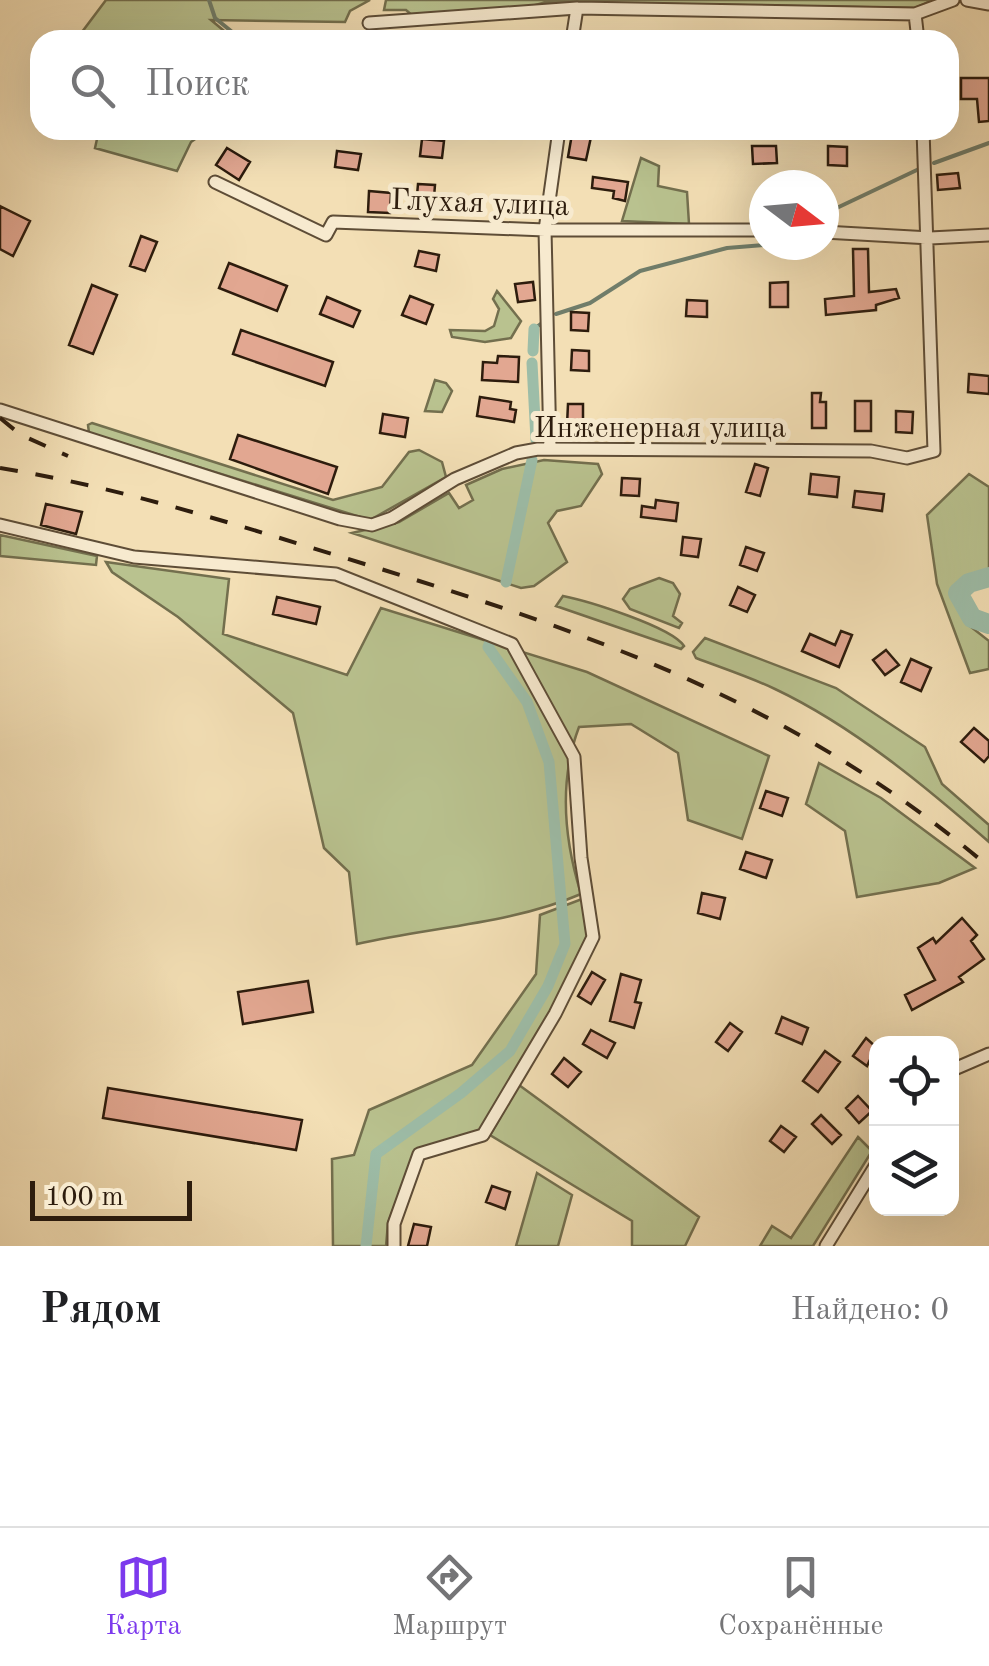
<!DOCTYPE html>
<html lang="ru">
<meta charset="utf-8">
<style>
:root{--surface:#fff;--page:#f2f2f2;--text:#202124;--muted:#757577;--line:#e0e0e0;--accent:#7c3aed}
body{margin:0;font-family:"Old Standard TT",serif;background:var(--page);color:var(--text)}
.controls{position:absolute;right:30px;bottom:30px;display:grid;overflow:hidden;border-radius:20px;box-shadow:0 10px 40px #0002}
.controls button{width:90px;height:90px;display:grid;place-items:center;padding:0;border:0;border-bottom:2px solid var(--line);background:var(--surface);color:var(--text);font:50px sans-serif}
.compass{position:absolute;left:749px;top:170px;width:90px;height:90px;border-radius:50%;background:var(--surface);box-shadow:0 10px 40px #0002;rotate:106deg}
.scale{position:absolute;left:30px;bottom:25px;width:162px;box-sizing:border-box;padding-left:10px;border:5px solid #2d1c0d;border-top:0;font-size:28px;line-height:35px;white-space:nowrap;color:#2d1c0d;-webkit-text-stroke:8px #f7eacf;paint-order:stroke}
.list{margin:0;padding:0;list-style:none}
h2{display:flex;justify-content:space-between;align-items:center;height:130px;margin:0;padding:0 40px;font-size:42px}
h2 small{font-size:32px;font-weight:400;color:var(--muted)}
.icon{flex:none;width:55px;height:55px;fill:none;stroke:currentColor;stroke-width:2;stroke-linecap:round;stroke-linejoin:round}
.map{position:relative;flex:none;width:989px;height:1246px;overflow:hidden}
.search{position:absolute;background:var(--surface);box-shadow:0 10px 40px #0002;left:30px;right:30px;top:30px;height:110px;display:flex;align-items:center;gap:25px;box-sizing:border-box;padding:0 35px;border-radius:30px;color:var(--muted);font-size:38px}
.sheet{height:280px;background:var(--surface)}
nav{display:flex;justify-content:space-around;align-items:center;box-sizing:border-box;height:140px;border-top:2px solid var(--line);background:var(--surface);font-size:28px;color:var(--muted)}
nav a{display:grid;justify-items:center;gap:5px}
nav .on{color:var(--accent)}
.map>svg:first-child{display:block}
</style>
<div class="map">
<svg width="989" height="1246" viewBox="0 0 989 1246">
<rect width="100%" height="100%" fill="#f3dfb5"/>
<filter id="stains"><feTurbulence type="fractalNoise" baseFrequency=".002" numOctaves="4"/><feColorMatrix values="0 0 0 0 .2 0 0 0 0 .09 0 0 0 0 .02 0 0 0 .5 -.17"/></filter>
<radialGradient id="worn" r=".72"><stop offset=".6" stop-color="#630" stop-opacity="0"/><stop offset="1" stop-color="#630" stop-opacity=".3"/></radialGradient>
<path fill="#b9c28f" stroke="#736f4e" stroke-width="2.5" d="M106,0H370L350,11L345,22L211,20L235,40H90L79,36Z
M386,0H933L915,8L546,2L507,13L413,16L406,10H384Z
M99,130H208L191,142L177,171L95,148Z
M641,158L659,166L658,186L687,192L689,224L622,221Z
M497,291L521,321L511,338L485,342L452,337L450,330L485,331L494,326L499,309L493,299Z
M435,380L446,383L452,391L442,412L425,411Z
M92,423L333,500L382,487L409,452L419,450L442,462L446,477L370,520L89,433L88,425Z
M544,460L598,464L602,474L581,506L557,511L548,523L567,562L534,586L521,588L352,533L399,522L449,493L459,508L473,500L466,485L502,469Z
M969,474L989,487V572L968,580L956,592L966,623L989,641V669L970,673L937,584L927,515Z
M0,535L97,556L96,565L0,556Z
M106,562L229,579L223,634L347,675L381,608L587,672L769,756L742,839L688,820L678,753L631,724L579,727C559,780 564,839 581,894C511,924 431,927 357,944L349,872L324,848L293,713L178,617L112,572Z
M659,578L673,583L680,594L673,616L682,623L679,628L630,609L623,599L630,589Z
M563,596C588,601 672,627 684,646L681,649L556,606Z
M705,638L836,688L925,747L942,784L989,825V842C925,786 853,726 775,689C750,677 722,668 696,658L693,652Z
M819,763L881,798L975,868L939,883L857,897L845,831L806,804Z
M582,899L587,936L551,1012L481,1130L415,1151L388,1223L386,1246H333L332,1159L354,1155L369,1110L472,1065L536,974L540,915Z
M519,1085L699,1217L685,1246H632V1221L490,1135Z
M858,1137L872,1151L813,1246H760L772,1226L791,1238Z
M537,1173L572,1195L558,1246H516Z"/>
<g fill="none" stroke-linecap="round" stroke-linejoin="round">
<path stroke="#707d6a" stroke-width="4" d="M209,0L215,18L242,40
M934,163L989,143
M824,214L919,169
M556,314L590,303L640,271L727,248L764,245
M534,329L542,323"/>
<path stroke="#9dbda8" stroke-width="11" d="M533,351L534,329
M532,363L536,440
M506,582L532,460
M366,1246L376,1154L461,1093L510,1051L548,986L565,944L549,762L527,702L488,647L490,642"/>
<path stroke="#9dbda8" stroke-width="20" d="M989,577L969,583L958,593L972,618L989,624"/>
</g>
<path fill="#e2a791" stroke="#2d1c0d" stroke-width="2.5" d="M961,78H989V121L979,122L977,99H961Z
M572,134L591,137L586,160L568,157Z
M422,139L444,141L442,158L420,156Z
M752,146H776L777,163L753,164Z
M828,146L847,147V166L828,165Z
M227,148L250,162L239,180L216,165Z
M337,151L361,154L358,170L335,167Z
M958,173L960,188L938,190L937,175Z
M593,177L628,182L625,201L613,198L614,191L592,188Z
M418,184L435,185L433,209L416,207Z
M369,191L391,193L390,213L368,212Z
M0,206L30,221L13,256L0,249Z
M141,236L157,242L145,271L130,266Z
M853,249H868L869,292L896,289L899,298L876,305V310L826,315L825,299L854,296Z
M419,251L439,255L436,271L415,266Z
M229,263L287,286L277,311L219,288Z
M533,282L535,300L518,302L515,284Z
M788,282V307H770V283Z
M92,285L117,295L93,354L69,345Z
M410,296L433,305L426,324L402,315Z
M327,297L360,311L353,327L320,314Z
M687,300L707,301V317L686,316Z
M571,312L589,313L588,331L571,330Z
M241,330L333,362L325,386L233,354Z
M572,350L589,351V371L571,370Z
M498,356L519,357L518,382L482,380L483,362L497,363Z
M969,374L989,376V394L968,392Z
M812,393H821L820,402H826V428H812Z
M480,397L511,402L510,409L516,410L514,422L477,416Z
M855,401H871V431H855Z
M568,404H583V425H567Z
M896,411L913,412L912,433L896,432Z
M383,414L408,418L405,437L380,433Z
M238,435L337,467L328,494L230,459Z
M755,464L768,468L760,496L746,492Z
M811,474L839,477L837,497L809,494Z
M622,478L640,479L639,496L621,495Z
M855,491L884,494L882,511L853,507Z
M656,500L678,503L676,521L641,517L642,506L655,508Z
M46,504L82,512L76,534L41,525Z
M683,537L701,539L698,557L681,555Z
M746,547L764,553L757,571L740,565Z
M738,587L755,595L747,612L730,605Z
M277,597L320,607L316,624L273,614Z
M841,631L852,635L839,667L802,651L810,634L835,645Z
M886,650L899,665L885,675L873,660Z
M911,659L931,668L921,691L901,682Z
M974,728L989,741V756L984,762L961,742Z
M766,791L788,798L782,816L760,808Z
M746,852L772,860L766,878L740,869Z
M702,893L725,898L720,919L698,913Z
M962,918L977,935L971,941L984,959L959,977L963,982L912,1010L905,995L935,980L918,948L933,938L936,943Z
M592,972L605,980L591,1004L578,996Z
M621,974L641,980L635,1002L641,1003L634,1028L610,1021Z
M308,981L313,1012L243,1024L238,992Z
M782,1017L808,1028L802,1044L776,1033Z
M730,1023L742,1032L728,1051L716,1042Z
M591,1030L615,1043L607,1058L583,1044Z
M866,1038L876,1047L867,1066L853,1056Z
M825,1051L840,1062L818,1092L803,1081Z
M564,1058L581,1072L568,1087L552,1074Z
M108,1088L302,1120L296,1150L103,1118Z
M858,1096L872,1111L859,1123L846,1108Z
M821,1115L841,1135L832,1144L812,1124Z
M781,1126L796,1137L784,1152L770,1141Z
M492,1186L510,1192L505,1209L486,1202Z
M414,1224L431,1227L427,1246H408Z"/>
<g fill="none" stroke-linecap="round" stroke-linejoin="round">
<defs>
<path id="street" d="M967,0L989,4
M915,14L918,40
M369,23L577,8L915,14L953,0
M572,40L577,8
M215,182L326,235L333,222L545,230H764
M824,232L930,238L989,235
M0,410L340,519L372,525L392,518L455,479L516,453L538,449L871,451L907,458L934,451L923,130
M550,448L545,230L559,130
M0,525L134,557L336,574L512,644L574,757L581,858L593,937L555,1014L483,1135L419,1154L394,1224V1246
M952,1070L989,1054
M826,1246L876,1165"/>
</defs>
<use href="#street" stroke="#5e4d37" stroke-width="15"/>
<use href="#street" stroke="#f7eacf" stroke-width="11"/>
<path stroke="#2d1c0d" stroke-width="4" stroke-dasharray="18 18" stroke-linecap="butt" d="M0,418L21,435L68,456
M0,468C118,487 231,523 345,558C587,632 791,699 989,867"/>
</g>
<g text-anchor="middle" stroke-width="10" stroke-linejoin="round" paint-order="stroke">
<g font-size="30" fill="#2d1c0d" stroke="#f7eacf">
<text transform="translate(480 202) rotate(2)" y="10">Глухая улица</text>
<text x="660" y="437">Инженерная улица</text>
</g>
</g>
<rect width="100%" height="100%" filter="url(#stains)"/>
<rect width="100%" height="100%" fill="url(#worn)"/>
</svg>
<div class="controls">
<button><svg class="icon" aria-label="locate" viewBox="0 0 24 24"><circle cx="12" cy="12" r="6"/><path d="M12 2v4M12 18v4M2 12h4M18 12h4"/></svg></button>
<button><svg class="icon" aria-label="layers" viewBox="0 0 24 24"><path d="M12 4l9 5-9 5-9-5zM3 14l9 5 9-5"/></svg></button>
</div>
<svg class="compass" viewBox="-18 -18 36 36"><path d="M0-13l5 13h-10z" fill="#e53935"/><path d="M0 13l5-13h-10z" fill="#757577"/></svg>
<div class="scale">100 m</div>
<div class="search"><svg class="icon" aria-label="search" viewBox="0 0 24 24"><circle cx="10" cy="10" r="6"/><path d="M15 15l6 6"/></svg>Поиск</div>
</div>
<section class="sheet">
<h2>Рядом<small>Найдено: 0</small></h2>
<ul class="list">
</ul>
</section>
<nav>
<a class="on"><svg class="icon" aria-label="map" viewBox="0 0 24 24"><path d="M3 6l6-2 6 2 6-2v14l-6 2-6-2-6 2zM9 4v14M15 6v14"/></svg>Карта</a>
<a><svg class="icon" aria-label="directions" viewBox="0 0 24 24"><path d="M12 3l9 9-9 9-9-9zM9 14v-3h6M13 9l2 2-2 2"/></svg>Маршрут</a>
<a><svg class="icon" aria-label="saved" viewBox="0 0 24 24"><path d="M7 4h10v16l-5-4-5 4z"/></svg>Сохранённые</a>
</nav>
